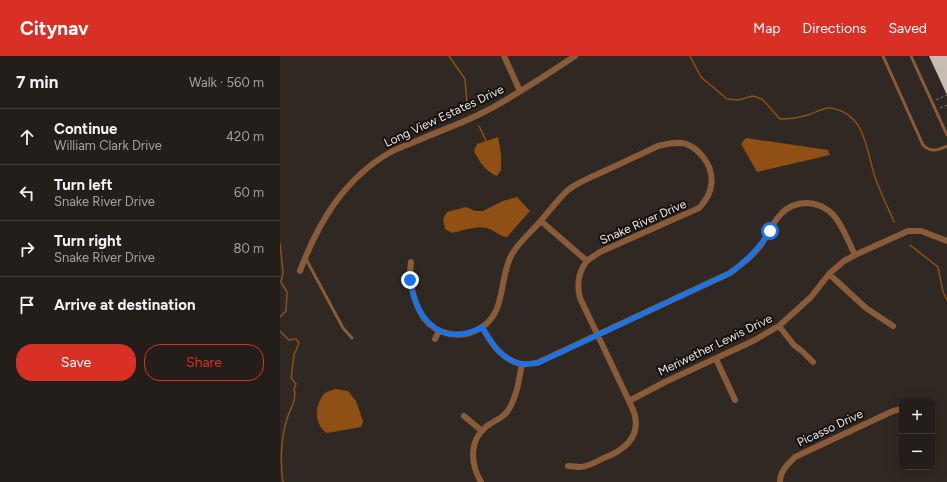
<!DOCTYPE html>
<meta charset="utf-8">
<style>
:root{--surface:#241e1a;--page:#2c2723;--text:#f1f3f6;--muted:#a3a2a2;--line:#413c39;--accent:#d93025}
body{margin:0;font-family:Figtree,sans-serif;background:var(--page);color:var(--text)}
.controls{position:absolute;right:12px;bottom:12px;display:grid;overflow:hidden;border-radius:8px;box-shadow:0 4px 16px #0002}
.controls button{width:36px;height:36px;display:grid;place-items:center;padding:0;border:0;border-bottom:1px solid var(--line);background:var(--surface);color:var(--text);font:20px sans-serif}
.stop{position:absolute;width:12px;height:12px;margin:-9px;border:3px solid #1a73e8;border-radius:50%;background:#fff}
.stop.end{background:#1a73e8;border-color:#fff;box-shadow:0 1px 4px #0008}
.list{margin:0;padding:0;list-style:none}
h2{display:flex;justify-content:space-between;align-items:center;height:52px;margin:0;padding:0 16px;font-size:17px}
h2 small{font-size:13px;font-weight:400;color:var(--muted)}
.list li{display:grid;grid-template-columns:26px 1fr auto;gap:12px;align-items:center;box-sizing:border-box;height:56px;padding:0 16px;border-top:1px solid var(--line)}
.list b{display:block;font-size:15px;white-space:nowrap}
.list p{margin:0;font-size:13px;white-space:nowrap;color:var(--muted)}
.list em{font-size:13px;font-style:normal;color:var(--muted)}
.actions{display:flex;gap:8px;padding:12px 16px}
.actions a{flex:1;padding:9px 0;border:1px solid var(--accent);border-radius:16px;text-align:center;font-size:14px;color:var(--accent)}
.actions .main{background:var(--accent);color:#fff}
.icon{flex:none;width:22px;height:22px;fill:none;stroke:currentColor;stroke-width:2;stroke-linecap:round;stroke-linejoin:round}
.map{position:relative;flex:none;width:667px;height:426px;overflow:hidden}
header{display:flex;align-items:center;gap:24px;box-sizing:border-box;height:56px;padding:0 20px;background:var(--accent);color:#fff}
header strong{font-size:19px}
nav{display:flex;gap:22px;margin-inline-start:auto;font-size:14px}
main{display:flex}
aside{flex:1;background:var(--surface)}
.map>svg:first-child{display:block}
</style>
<header>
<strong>Citynav</strong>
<nav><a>Map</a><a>Directions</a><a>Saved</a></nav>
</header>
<main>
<aside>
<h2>7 min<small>Walk · 560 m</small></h2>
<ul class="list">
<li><svg class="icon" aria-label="ahead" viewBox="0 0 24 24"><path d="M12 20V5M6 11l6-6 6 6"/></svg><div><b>Continue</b><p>William Clark Drive</p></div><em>420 m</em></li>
<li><svg class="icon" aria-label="left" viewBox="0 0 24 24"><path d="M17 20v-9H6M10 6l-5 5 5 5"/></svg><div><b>Turn left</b><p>Snake River Drive</p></div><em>60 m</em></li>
<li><svg class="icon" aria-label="right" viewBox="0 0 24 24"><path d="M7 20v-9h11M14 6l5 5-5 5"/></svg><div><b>Turn right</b><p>Snake River Drive</p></div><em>80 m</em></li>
<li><svg class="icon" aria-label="arrive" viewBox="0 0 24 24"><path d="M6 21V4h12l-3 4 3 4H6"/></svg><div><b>Arrive at destination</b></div></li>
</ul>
<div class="actions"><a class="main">Save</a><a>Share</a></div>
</aside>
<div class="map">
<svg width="667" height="426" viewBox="0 0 667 426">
<rect width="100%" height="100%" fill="#302822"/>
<path fill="#904f13" d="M218,81L221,98V114L217,120C205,115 199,105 194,95L197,88Z
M466,82L548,94L550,99L477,116L461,88Z
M237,141L250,155L227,181C219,180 214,174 207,172C197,169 182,175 172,177L165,173L163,163L167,156L186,151L195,155H203L223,145Z
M55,333L68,335L76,345L83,365L81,371L47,377C34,369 34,350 44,338C46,336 52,334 55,333Z"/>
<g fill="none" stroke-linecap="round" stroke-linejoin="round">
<path stroke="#904f13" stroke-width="1.5" d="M169,0L185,23L187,47
M410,0L421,21L447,43L458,44L473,40L482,43L500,63C509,63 518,62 527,59C534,58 543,51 550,52C586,57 586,94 595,121C600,136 608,151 614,166
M199,70L206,85
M0,187L3,216L1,226L7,236L6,255L0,261
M630,189L658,211L663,236L667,244
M0,275L9,284L16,283L19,287L14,299L11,322L16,328L14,333C17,345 10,352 7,363C1,381 0,407 3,426"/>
</g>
<path fill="#c8bdb5" d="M649,0H667V39Z"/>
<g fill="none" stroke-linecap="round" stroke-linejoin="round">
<path stroke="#807974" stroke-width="1" stroke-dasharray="3 2" stroke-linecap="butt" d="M656,44L667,39
M660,52L667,49"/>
<path stroke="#895b39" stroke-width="3" d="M603,0L643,89C651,97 658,94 667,90
M631,0L667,79
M26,203L63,272L72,282"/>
<path stroke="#895b39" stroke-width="6" d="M224,0L240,35
M261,165L307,205
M131,206C130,215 129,224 132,233C134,242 138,253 143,261C157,280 183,284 202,271C226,256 219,223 231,200C237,188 249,178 258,168C268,157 277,144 288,134C298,126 310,122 320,117C340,108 359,99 378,90C387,88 397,85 406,88C413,90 419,96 423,101C436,117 434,137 419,152L320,196C316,199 310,202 307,205C298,216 297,230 300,242L349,345C351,350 354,355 355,360C360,383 342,395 324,402C317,405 308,411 300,411C296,411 292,410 288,410
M20,215C38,167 64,123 109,97C116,93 124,90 132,87C156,76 181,68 204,56C235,40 265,20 295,0
M549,218L586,252L613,270
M499,270L514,289L523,296L533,306
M202,271C211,287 222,304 241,308C246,309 252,307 257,307L450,217C462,208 474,199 483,186C489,176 493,166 501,158C507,151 517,147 526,147C557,148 563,175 575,199
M155,283L159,275
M436,303L455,344
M349,345L385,326L473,285L499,270L531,241L549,218L564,205L575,199L628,175H641L667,185
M184,360L202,375
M201,426C190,407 189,384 207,370C214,365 225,361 229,353C237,340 239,323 242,308
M500,426C500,415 508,408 515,401L613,355L622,353"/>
</g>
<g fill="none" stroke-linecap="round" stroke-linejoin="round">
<path stroke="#1a73e8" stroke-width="5" d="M130,224C136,263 161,293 202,271C211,287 222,304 241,308C246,309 253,307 258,307L450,217C466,206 479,192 490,175"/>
</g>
<g text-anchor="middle" stroke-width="4" stroke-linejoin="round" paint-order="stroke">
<g font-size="12" fill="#ece6e2" stroke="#15110f">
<text transform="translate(164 60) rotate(-25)" y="4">Long View Estates Drive</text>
<text transform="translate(363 166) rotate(-24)" y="4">Snake River Drive</text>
<text transform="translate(435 289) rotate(-26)" y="4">Meriwether Lewis Drive</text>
<text transform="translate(550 372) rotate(-25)" y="4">Picasso Drive</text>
</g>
</g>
</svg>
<div class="controls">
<button>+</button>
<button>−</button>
</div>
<div class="stop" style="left:490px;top:175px"></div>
<div class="stop end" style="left:130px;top:224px"></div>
</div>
</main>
